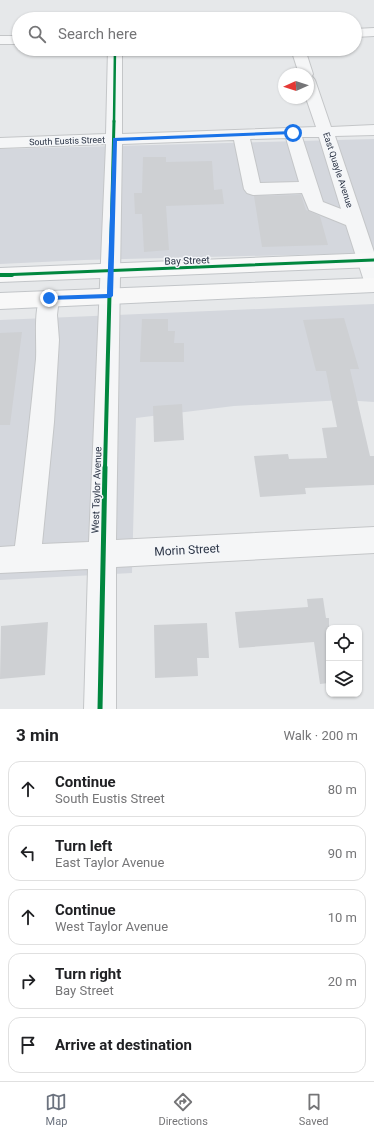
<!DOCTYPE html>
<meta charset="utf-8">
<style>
:root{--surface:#fff;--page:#f6f6f6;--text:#202124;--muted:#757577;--line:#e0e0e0;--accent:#6c737f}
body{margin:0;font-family:Roboto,sans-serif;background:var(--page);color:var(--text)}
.controls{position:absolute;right:12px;bottom:12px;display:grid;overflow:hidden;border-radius:8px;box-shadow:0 1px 3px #0004}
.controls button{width:36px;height:36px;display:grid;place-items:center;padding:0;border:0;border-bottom:1px solid var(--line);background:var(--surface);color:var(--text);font:20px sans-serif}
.compass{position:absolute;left:278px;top:68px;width:36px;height:36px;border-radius:50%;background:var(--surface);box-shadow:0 1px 3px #0004;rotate:267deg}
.stop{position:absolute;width:12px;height:12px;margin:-9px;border:3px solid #1a73e8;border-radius:50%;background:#fff}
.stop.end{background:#1a73e8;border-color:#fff;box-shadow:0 1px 4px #0008}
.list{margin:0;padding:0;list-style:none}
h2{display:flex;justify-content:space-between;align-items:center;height:52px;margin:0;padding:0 16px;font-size:17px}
h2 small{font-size:13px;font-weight:400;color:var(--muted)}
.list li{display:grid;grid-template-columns:26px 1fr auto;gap:12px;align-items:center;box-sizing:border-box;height:56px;margin:0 8px 8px;padding:0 8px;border:1px solid var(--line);border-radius:12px}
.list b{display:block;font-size:15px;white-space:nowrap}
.list p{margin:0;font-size:13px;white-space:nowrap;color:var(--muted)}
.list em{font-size:13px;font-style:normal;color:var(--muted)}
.icon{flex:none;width:22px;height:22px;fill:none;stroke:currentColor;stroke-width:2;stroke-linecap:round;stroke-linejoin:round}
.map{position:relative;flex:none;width:374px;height:709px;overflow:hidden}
.search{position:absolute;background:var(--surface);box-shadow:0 1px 3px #0004;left:12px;right:12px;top:12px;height:44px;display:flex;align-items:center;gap:10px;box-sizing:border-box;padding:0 14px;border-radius:22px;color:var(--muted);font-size:15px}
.sheet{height:372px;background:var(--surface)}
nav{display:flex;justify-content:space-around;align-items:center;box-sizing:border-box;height:56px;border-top:1px solid var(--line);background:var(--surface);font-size:11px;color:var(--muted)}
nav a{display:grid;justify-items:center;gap:2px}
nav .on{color:var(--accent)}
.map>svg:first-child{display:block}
</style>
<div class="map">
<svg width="374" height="709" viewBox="0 0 374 709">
<rect width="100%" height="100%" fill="#e6e8ea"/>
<path fill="#d4d7dd" d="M374,139V253L84,260L0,264V149Z
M374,304V402L344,400L234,406L136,418L132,573L0,580V320Z"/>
<path fill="#ced0d3" d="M143,157H166V162L212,161L214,190L222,189L224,204L166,206L169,250L144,252L142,214H135L134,193H142Z
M301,195L306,210L320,216L328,245L262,247L254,196Z
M344,318L359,369H350L370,456H374V485L305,488L306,494L260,497L254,456L288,454L289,459L327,458L322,428L337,427L326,371H316L303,320Z
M142,319H168V331H175L174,343H184V362H140Z
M22,332L10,425H0V333Z
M182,404L184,440L154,442L153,406Z
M323,598L326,618H329V683L320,684L314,642L239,648L235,612L308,607L307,599Z
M48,622L45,675L0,679L1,626Z
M207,623L209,658H197L198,676L155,678L154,625Z"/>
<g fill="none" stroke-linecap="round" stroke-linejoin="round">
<defs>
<path id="minor" d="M374,28V36L355,37V29Z
M0,36H19V44H0Z
M108,49H122V134L316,127L306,98H308V74H299L291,49H305L313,74L312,76L315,80L331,127L374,125V135L335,136L374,252V288L367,286L364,281L346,225L309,210L302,193L253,195L247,193L244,189L234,140L122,144L116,540L374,527V553L116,567V709H84L88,569L0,573V547L15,546C23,483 30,421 36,359C37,340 33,308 42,293L49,290L56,293L59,298L57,315L59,340L54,422L42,544L89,542L106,144L0,148V138L106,134ZM302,137H319L341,209L323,202ZM286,138L299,182L260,183L250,139Z"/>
<path id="major" d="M374,253V267L0,282V268Z
M374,278V292L0,309V293Z"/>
</defs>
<use href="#minor" stroke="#c4c6c8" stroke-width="2"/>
<use href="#major" stroke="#c2c5c8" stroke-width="2"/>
<use href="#minor" fill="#f5f6f7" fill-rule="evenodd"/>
<use href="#major" fill="#f8f8f8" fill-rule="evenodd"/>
<defs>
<path id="cycleway-far3" d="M114,122L115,49"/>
<path id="cycleway-far2" d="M0,275L374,260
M110,276L114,121"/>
<path id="cycleway-far1" d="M0,275H12
M105,468L110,275"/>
<path id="cycleway" d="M100,709L105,467"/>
</defs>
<use href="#cycleway-far3" stroke="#f4f6f9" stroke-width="4"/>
<use href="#cycleway-far2" stroke="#f4f6f9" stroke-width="5"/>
<use href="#cycleway-far1" stroke="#f4f6f9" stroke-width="6"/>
<use href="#cycleway" stroke="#f4f6f9" stroke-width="8"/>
<use href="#cycleway-far3" stroke="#00873e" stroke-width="2.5"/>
<use href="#cycleway-far2" stroke="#00873e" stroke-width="3"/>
<use href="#cycleway-far1" stroke="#00873e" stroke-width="4"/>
<use href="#cycleway" stroke="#00873e" stroke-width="5"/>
</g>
<path fill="#1a73e8" d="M293,131L294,134L117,141L113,296L110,298L47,300L46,298L49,296L107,294L113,138Z"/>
<g text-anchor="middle" stroke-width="3" stroke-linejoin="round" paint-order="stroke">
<g font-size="9" fill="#2b3445" stroke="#f4f6f9">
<text transform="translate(67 141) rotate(-2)" y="3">South Eustis Street</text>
<text transform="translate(338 170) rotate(72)" y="3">East Quayle Avenue</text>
</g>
<g font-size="10" fill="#2b3445" stroke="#f4f6f9">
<text transform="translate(187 260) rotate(-2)" y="4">Bay Street</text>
<text transform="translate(96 490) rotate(-88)" y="4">West Taylor Avenue</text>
</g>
<g font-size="12" fill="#2b3445" stroke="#f4f6f9">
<text transform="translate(187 550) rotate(-3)" y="4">Morin Street</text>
</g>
</g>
</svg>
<div class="controls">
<button><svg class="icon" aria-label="locate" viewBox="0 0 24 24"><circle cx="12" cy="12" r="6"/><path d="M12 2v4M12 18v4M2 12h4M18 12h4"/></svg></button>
<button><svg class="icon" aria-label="layers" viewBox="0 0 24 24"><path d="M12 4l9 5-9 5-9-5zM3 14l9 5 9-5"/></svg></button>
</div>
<svg class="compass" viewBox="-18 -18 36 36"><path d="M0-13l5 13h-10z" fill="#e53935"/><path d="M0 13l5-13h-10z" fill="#757577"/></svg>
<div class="stop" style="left:293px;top:133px"></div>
<div class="stop end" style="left:49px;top:298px"></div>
<div class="search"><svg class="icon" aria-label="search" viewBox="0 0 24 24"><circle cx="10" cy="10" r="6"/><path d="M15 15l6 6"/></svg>Search here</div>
</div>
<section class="sheet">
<h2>3 min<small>Walk · 200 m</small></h2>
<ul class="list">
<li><svg class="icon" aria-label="ahead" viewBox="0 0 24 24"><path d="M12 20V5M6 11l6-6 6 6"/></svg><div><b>Continue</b><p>South Eustis Street</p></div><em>80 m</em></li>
<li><svg class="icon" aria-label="left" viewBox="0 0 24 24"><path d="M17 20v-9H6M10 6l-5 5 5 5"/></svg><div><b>Turn left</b><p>East Taylor Avenue</p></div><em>90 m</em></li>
<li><svg class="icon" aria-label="ahead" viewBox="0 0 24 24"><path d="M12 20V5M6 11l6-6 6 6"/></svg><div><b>Continue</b><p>West Taylor Avenue</p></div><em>10 m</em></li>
<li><svg class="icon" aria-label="right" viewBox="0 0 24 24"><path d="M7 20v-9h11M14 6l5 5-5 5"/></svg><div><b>Turn right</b><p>Bay Street</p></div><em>20 m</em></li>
<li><svg class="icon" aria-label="arrive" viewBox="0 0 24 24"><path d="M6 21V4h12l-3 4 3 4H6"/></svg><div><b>Arrive at destination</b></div></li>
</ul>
</section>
<nav>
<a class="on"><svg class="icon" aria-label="map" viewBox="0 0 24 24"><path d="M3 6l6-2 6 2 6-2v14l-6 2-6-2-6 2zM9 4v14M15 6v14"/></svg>Map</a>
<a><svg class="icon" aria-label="directions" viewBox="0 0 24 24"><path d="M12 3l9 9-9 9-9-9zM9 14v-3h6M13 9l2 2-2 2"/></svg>Directions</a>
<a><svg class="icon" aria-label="saved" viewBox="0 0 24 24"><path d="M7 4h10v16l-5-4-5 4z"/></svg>Saved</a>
</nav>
